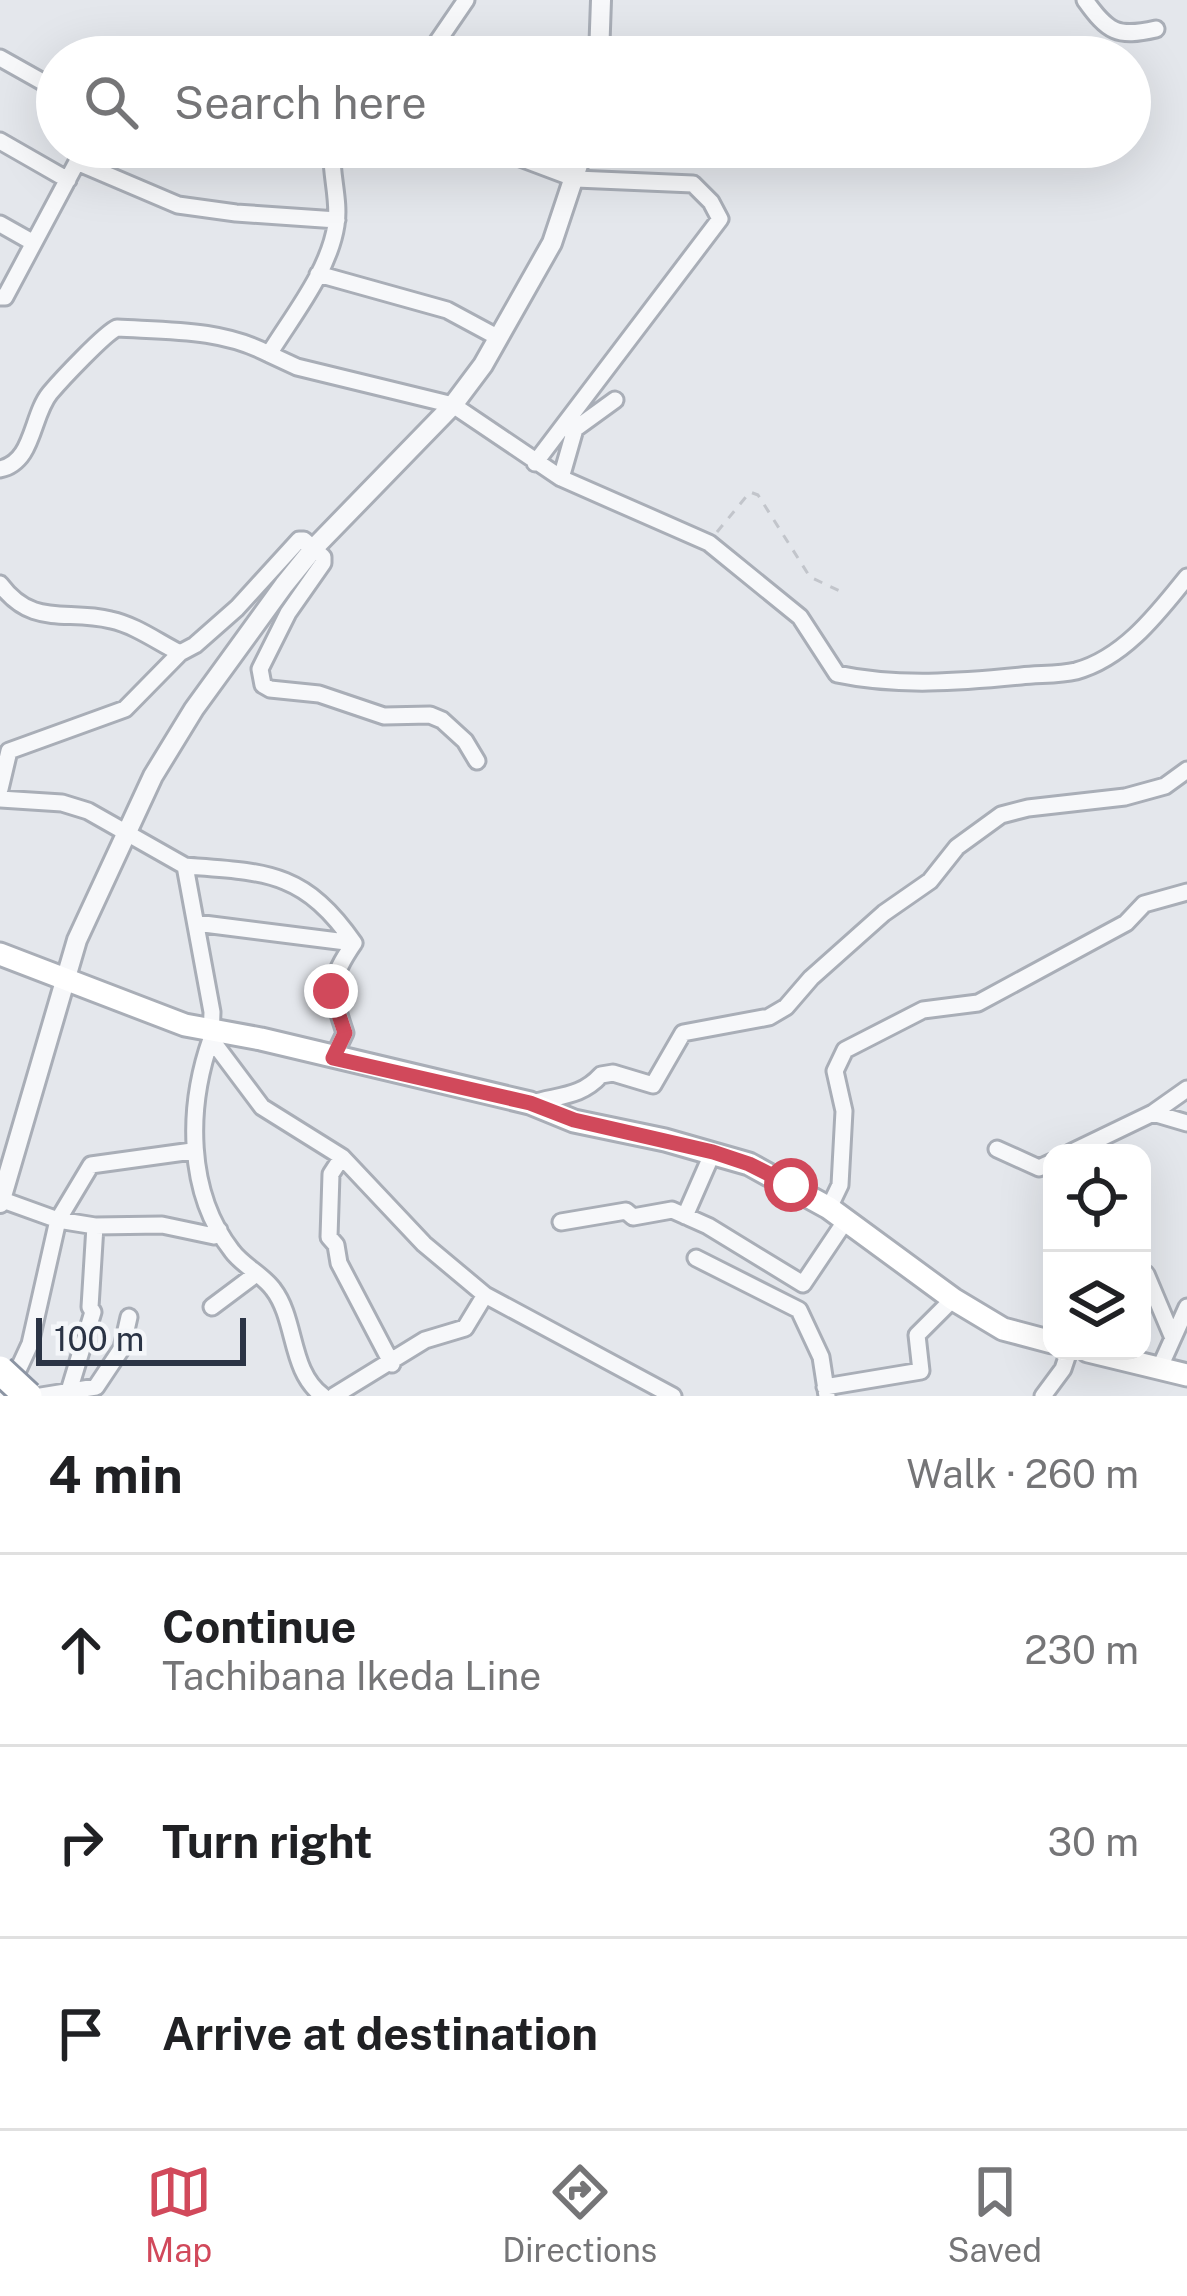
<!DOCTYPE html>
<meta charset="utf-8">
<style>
:root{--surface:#fff;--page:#f6f6f6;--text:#202124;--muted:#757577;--line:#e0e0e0;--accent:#d1495b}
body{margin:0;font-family:"Public Sans",sans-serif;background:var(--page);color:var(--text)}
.controls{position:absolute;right:36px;bottom:36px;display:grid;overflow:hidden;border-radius:24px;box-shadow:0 12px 48px #0002}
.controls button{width:108px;height:108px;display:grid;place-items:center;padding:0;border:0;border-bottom:3px solid var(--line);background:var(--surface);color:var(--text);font:60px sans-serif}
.scale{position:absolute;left:36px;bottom:30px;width:210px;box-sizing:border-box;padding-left:12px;border:6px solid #2b3445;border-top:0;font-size:33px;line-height:42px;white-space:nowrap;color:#2b3445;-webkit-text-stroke:9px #f4f6f9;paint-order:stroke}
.stop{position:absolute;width:36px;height:36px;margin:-27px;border:9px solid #d1495b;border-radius:50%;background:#fff}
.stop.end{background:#d1495b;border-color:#fff;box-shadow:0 3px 12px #0008}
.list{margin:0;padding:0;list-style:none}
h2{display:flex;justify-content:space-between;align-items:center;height:156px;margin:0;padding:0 48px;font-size:51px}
h2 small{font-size:39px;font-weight:400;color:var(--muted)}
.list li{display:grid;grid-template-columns:78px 1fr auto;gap:36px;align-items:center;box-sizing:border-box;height:192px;padding:0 48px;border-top:3px solid var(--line)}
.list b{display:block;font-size:45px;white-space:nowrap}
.list p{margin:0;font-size:39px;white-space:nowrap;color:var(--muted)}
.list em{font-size:39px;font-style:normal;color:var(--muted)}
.icon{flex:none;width:66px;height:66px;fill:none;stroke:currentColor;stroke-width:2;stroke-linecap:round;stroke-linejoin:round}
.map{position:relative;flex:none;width:1187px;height:1396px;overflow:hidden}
.search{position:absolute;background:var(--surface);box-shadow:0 12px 48px #0002;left:36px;right:36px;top:36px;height:132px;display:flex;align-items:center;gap:30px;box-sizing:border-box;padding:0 42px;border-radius:66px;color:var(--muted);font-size:45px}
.sheet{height:732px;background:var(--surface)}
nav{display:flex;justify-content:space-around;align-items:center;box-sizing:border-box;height:168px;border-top:3px solid var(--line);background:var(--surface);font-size:33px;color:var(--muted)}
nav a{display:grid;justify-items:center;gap:6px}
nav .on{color:var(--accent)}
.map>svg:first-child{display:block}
</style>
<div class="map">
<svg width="1187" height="1396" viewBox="0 0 1187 1396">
<rect width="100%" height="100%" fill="#e4e7ec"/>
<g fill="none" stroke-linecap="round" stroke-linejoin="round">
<defs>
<path id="minor" d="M1085,0C1108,32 1117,38 1156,29
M427,57L466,0
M0,58L57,90
M0,141L68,180
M491,147L576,179L693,184L711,202L720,219L535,463
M77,162L178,205L236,213L337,220
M0,224L32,242
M318,274L447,310L499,338
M0,297H5L85,147
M269,354L297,367L453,405L561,478L709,543L800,617L837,674C898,687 960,682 1021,676C1039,674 1059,675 1076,671C1124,658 1158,613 1187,577
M0,469C34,462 31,416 50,393C61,380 105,333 117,328C169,331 222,329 269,354C293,315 329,271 336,225C340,200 330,173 332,147
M561,478L575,429L615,400
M0,584C33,628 65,609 111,620C135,625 158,642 180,653
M0,789L9,751L125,709L180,653L195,645L237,608L299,540H304L323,557V563L288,613L260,669L263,685L270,689L319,694L384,716L430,715L442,720L465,741L477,761
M0,799L62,803L88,811L185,866L212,1012L211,1039L262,1107L342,1157L424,1244L485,1295L673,1396
M185,866C266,872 304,871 354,943C327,982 331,990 345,1033L333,1058
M196,923L354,943
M211,1039C187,1107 186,1192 232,1251C243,1266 262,1274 273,1289C297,1320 289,1371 323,1396
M532,1103C560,1095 581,1097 601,1075L613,1073L653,1085L683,1033L769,1017L786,1007L811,978L884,913L930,881L957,847L1001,815L1028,808L1125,797L1165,786L1187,770
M1153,1113L1187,1123
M997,1149L1039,1168L1052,1162
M1070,1153L1153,1113L1187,1089
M342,1157L331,1174L329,1237L336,1245L339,1263L392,1364
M0,1199L58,1220L95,1226L162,1225L214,1236L219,1230
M829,1208L840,1185L844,1111L835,1071L845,1050L923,1010L978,1003L1126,923L1144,904L1187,892
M685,1216L713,1152
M561,1222L626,1211L633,1217L672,1210L708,1226L803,1284L846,1220
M696,1258L799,1310L821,1357L827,1396
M1146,1274L1173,1338
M212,1307L256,1274
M1160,1367L1187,1307
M825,1387L921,1371L917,1335L953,1299
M69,1391L93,1312L90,1307L95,1226
M6,1396L30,1344L58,1220L91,1165L192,1151
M41,1396L96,1387L122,1348L129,1317
M334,1396L425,1340L465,1328L485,1295
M1043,1396L1063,1369L1069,1351"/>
<path id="tertiary" d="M599,57L601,0
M0,1203L77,940L153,776L194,709L284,585L314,548L453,405L483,365L552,243L584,147"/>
<path id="secondary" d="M0,954L185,1025L261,1039L530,1103L574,1121L665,1140L749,1164L829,1208L953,1299L1003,1329L1052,1342
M1088,1351L1187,1375"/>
</defs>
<use href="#minor" stroke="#a9aeb7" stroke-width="21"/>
<use href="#tertiary" stroke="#a9aeb7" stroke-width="24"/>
<use href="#secondary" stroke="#a9aeb7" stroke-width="27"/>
<path stroke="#c2c5cb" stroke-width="3" stroke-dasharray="9 9" stroke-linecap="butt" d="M717,532L750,492L758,495L810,577L844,593"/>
<use href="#minor" stroke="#f7f8fa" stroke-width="15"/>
<use href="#tertiary" stroke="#f7f8fa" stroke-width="18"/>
<use href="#secondary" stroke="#fff" stroke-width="21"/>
<defs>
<path id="motorway-bridge" d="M0,1370L28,1396"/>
</defs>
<use href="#motorway-bridge" stroke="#8b94a3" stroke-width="33" stroke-linecap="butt"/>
<use href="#motorway-bridge" stroke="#fff" stroke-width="27"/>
</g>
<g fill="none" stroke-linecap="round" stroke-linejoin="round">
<path stroke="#d1495b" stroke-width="15" d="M331,991L345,1033L333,1058L530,1103L574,1120L713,1152L749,1164L791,1185"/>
</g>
</svg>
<div class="controls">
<button><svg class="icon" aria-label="locate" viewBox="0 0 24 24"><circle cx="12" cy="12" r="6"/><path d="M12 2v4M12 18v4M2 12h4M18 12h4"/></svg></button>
<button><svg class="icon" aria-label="layers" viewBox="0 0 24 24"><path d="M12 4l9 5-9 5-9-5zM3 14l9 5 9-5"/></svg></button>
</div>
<div class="scale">100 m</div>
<div class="stop" style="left:791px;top:1185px"></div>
<div class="stop end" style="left:331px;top:991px"></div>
<div class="search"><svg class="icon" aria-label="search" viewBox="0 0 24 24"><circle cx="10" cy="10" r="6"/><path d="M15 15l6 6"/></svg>Search here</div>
</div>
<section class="sheet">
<h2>4 min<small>Walk · 260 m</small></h2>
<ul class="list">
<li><svg class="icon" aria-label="ahead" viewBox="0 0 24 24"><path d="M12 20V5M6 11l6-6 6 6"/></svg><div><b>Continue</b><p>Tachibana Ikeda Line</p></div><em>230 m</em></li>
<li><svg class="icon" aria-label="right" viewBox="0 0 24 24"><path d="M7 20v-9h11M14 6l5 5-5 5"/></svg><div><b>Turn right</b></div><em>30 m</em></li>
<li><svg class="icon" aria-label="arrive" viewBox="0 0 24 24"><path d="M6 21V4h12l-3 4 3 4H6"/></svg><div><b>Arrive at destination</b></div></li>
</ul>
</section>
<nav>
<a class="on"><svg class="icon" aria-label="map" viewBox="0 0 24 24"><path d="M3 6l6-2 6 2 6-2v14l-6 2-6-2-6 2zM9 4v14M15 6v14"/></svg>Map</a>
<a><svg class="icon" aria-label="directions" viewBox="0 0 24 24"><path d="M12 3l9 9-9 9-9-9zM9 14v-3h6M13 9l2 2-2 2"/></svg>Directions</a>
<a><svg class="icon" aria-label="saved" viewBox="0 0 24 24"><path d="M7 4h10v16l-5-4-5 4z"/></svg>Saved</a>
</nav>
